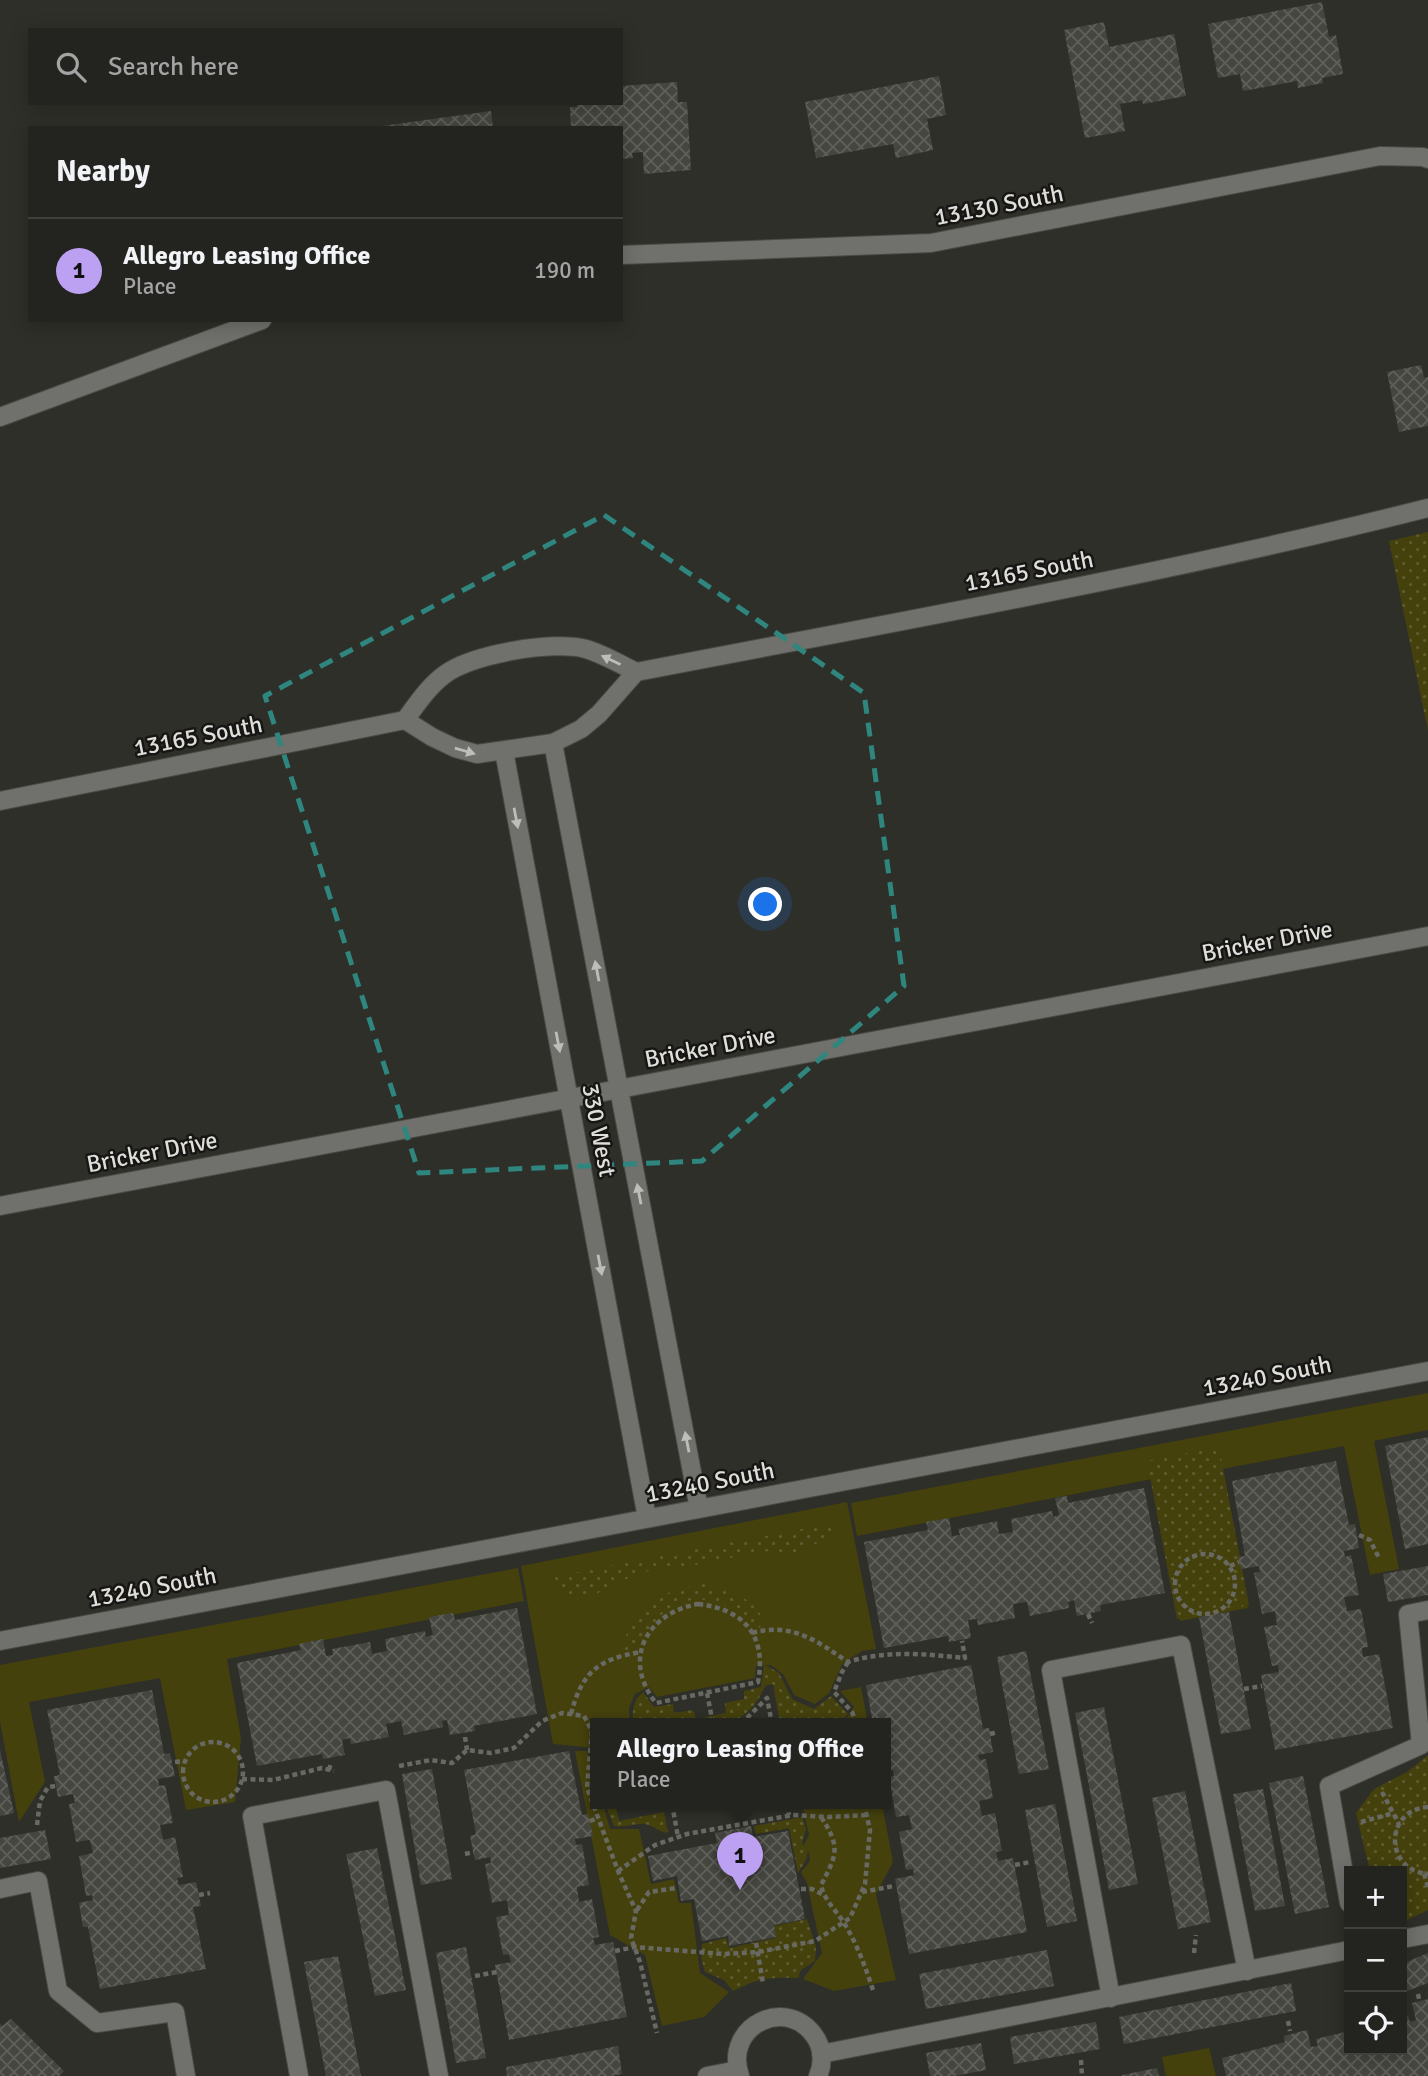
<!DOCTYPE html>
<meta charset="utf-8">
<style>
:root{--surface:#23231f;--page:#2b2b28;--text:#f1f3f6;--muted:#a3a4a4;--line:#40403d;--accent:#bca0f2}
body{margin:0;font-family:Signika,sans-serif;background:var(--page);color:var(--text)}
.controls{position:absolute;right:21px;bottom:21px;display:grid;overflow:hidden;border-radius:0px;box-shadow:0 4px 18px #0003}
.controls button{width:63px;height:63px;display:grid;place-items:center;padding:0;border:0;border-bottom:2px solid var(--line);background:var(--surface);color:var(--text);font:35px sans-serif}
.you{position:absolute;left:766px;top:905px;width:24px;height:24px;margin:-18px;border:5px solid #fff;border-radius:50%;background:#1a73e8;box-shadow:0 0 0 10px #1a73e833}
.badge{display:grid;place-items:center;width:46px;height:46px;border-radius:50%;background:var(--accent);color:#111;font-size:23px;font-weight:700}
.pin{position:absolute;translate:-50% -58px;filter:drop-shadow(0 2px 4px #0008)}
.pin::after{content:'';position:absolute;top:37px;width:24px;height:21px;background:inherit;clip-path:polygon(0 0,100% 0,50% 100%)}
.popup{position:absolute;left:590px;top:1718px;width:301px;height:91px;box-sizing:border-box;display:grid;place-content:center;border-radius:0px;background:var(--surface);filter:drop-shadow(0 2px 5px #0005);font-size:23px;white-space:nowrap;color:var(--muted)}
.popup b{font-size:26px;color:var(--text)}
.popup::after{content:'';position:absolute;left:50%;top:100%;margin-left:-14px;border:14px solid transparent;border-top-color:var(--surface)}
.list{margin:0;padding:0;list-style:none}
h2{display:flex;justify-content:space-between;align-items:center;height:91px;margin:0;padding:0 28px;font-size:30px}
h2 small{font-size:23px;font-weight:400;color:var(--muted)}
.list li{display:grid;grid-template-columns:46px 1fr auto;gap:21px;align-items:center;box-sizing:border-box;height:105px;padding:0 28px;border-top:2px solid var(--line)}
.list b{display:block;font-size:26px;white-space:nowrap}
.list p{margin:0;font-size:23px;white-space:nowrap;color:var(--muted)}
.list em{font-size:23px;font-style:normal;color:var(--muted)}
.icon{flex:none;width:38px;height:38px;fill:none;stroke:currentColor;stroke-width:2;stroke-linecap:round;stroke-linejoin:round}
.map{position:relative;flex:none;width:1428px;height:2076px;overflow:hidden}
.search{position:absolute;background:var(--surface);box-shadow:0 4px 18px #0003;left:28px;top:28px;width:595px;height:77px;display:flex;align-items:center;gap:18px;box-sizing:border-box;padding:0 24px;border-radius:0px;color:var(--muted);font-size:26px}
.panel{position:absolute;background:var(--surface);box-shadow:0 4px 18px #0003;left:28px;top:126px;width:595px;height:196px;border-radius:0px}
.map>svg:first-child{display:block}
</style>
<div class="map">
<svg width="1428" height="2076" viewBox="0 0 1428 2076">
<defs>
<pattern id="park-dots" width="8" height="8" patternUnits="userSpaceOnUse" patternTransform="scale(1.75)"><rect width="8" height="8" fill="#44410d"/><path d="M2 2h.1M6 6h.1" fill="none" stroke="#5f5c30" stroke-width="1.8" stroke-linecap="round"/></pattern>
<pattern id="building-cross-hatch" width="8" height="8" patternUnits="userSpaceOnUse" patternTransform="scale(1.75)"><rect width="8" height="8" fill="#464640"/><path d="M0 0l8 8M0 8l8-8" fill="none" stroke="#60605b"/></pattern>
</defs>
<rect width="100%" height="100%" fill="#2f2f29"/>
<path fill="#44410d" d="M1428,1393V1430L1374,1441L1399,1569L1370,1575L1344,1446L1222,1469L1248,1608L1180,1621L1152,1479L857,1536L851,1503Z
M847,1502L876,1649L862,1651L843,1663L829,1693L815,1704L794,1695L783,1674L771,1665L756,1666L755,1678L657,1697L649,1687L635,1694L629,1708L630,1724H595V1748L553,1744L521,1566Z
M518,1568L524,1601L227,1659L241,1738L235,1802L186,1810L160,1678L29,1702L45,1782L19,1822L0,1722V1665Z
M861,1687L868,1724H843L854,1707L840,1691Z
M575,1751H587L595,1777V1804H603L610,1829H639L651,1884L674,1879L679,1903H691L700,1973L729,1992L704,2017L662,2026L645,1955L610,1935Z
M805,1804H882L893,1862L876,1894L896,1980L834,1991L803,1979L822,1953L807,1883L801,1872L810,1861L809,1853L804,1845L809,1835L803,1808Z
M1209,2048L1216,2076H1166L1162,2057Z"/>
<path fill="url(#park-dots)" d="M1428,532V731L1389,541Z
M1219,1447L1249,1605L1177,1619L1147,1461Z
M833,1523L834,1536L791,1554L765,1551L690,1566L648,1571L613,1584L588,1599L561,1597L548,1578Z
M702,1584C737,1591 748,1595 769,1626L754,1628C742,1617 726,1602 708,1600C675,1595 649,1621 638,1650L621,1652C634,1604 655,1593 702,1584Z
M764,1664L779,1673L792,1699L814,1709L831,1696L848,1714L840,1724H780L773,1684L765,1686C758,1703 747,1716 729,1724H673L661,1718L646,1719V1724H633C632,1711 633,1700 643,1692L654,1707L673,1704L674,1713L693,1710L696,1719L726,1713L725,1703L744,1699V1691L761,1687Z
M1428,1755V1910L1407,1920L1402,1918V1871H1370L1356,1813L1374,1789L1407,1772Z
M605,1804H615L619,1821L664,1812L668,1833C659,1832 654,1826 645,1824C635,1823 625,1828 614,1826Z
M802,1817L806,1829L802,1843L808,1850L806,1860L798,1873L789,1828L756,1834L754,1826Z
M807,1919L816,1947L815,1961L801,1970L798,1978C769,1977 759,1978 733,1991L724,1980L705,1972L701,1958L702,1944L726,1938L729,1948L776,1938L774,1926Z"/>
<path fill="url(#building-cross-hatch)" d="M1322,2L1329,37L1336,35L1343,74L1322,78L1323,83L1298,88L1297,81L1243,91L1240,74L1218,78L1208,24Z
M1104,22L1109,47L1174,34L1186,96L1143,104L1142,100L1120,104L1125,131L1085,138L1064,30Z
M939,76L946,115L927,119L933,150L896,158L893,144L816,158L805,102Z
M677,82L678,102H687L691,170L644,174L643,152L632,153L633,158L621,159V128H571L570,107H577V103H621V86Z
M491,111L493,128H382V126Z
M1421,365L1424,378L1428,377V426L1399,432L1387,372Z
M1428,1437V1544L1405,1549L1385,1446Z
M1336,1461L1349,1525L1355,1524L1359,1548L1344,1551L1345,1557L1351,1555L1359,1595L1344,1597L1347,1611L1361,1609L1368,1647L1362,1648L1363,1657L1379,1654L1393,1728L1275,1750L1261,1675L1279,1672L1278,1665L1272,1666L1264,1627L1277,1625L1275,1611L1262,1614L1254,1573L1260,1572L1259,1566L1241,1569L1238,1557L1245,1556L1232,1481Z
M1144,1488L1165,1593L1100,1605L1101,1611L1077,1616L1074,1600L1068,1602L1069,1608L1030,1616L1027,1602L1013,1604L1015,1618L978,1625L977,1619L968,1620L971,1638L949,1642L948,1636L884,1648L864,1542L928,1530L926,1522L949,1518L952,1536L960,1535L958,1529L997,1521L999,1534L1013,1532L1011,1519L1052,1511L1053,1517L1059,1515L1055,1498L1067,1496L1068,1503Z
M1428,1566V1595L1388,1602L1383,1574Z
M517,1608L537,1714L474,1726L475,1731L450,1735L447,1720L442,1721L443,1727L404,1735L401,1721L386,1724L389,1737L351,1744L350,1738L342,1740L345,1755L323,1759L322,1754L257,1766L237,1663L301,1650L299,1644L323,1639L326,1656L333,1655L332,1649L370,1642L372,1654L387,1651L385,1639L425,1631L426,1637L433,1635L429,1617L453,1613L455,1620Z
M1229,1612L1251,1729L1221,1734L1199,1617Z
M1026,1651L1049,1769L1019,1774L997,1657Z
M971,1665L983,1729L989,1728L993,1752L978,1755L980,1760L986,1759L993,1798L979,1801L982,1816L995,1813L1002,1851L996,1852L998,1861L1013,1858L1027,1932L909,1954L895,1879L914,1875L913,1869L906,1870L899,1832L912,1829L909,1815L896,1817L889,1777L894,1776L893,1770L885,1771V1724H873L866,1685Z
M152,1690L164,1754L170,1753L175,1776L158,1779L159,1786L165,1785L173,1823L160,1825L163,1840L175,1837L183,1877L177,1878L179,1885L196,1882L201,1906L193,1907L206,1969L100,1989L88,1927H83L79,1903L93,1900L92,1895L86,1896L79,1856L93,1853L90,1840L76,1842L69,1804L75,1803L73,1794L58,1797L54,1776L60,1775L47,1710Z
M1104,1707L1138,1884L1109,1890L1075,1713Z
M0,1750L14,1813L0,1816Z
M569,1751L582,1815L588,1814L593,1836L575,1839L576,1845L582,1844L589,1885L577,1887L579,1902L592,1899L599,1937L593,1938L595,1945L613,1942L627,2017L509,2040L495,1965L511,1962L509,1954L503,1955L496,1917L509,1915L507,1900L492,1903L485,1864L491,1863L490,1857L475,1860L470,1836L476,1834L464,1770Z
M432,1769L452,1879L421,1885L402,1774Z
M1303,1776L1329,1907L1295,1914L1269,1783Z
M1263,1789L1285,1906L1255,1911L1233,1794Z
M1185,1791L1211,1922L1178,1929L1152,1798Z
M1055,1804L1077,1921L1047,1927L1025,1810Z
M751,1826L753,1837L788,1831L805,1919L774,1925L776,1937L729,1946L728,1936L702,1941L694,1899L681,1901L677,1876L653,1881L648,1856L717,1843L715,1833Z
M45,1830L51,1859L0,1868V1838Z
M377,1848L406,1990L375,1996L346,1854Z
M466,1947L486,2058L456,2063L436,1953Z
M1047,1950L1054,1986L926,2009L919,1974Z
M1428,1953V1983L1402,1993V1964Z
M338,1956L361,2076H326L304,1962Z
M1291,1983L1296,2011L1124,2044L1119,2017Z
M1428,1999V2076H1226L1222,2058L1285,2042L1284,2036L1307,2030L1311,2047L1318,2046L1316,2039L1349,2031V2050H1402V2018L1408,2016L1410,2022L1416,2020L1412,2003Z
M11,2019L64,2071L59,2076H0V2024L2,2026Z
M1096,2022L1100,2049L1014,2064L1010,2037Z
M981,2043L986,2070L954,2076H930L926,2053Z
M618,2046L622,2074L611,2076H507L506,2067Z
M1157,2068L1159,2076H1122V2075Z"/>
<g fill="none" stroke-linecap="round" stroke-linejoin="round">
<defs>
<path id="minor" d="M621,255L931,243L1380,156L1423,157L1428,159
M0,417L262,320
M636,672C901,621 1166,574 1428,508
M553,743L699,1509
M504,751L647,1518
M0,801L405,720C417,704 428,687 444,675C471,654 554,640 586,649C603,654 620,664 636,672L599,714L581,729L553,743L477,754L455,748L432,737L405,720
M0,1206L1428,936
M0,1641L1428,1371
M0,1889L38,1881L58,1991L97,2023L175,2012L186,2076
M1349,1903L1329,1786L1421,1745L1408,1614L1428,1610
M1402,1939L1428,1934
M1111,1998L1051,1670L1181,1645L1247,1971
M821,2054L1349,1950
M299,2076L252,1816L386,1790L439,2076
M707,2076L738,2070
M740,2076C722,2025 790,1993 817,2040C823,2051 823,2065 818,2076"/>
</defs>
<use href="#minor" stroke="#4b4b45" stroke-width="20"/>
<path stroke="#696964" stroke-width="4.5" stroke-dasharray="5 3.5" stroke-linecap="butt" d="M1359,1535L1370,1540L1379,1558
M1175 1584a30 30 0 1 1 60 0a30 30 0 1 1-60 0Z
M1230,1566L1239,1562
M698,1604C744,1609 767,1636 758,1682L656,1703C621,1659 647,1613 698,1604Z
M1088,1614L1092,1623
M752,1633C792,1622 817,1641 848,1662C886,1650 926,1654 965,1658L962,1641
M848,1662L842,1672L834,1692L852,1712L857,1724
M1244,1689L1262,1686
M707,1693L713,1724
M571,1714C582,1672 598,1659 641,1652
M655,1724V1721L660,1724
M741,1724L767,1698L772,1724
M990,1734L998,1732
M465,1737L467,1750
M183 1772a30 30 0 1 1 60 0a30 30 0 1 1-60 0Z
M175,1762L185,1761
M399,1766L431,1760L452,1763L467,1750L491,1753L514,1748L542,1721L562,1713L584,1716L592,1731L587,1788L618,1871L636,1911L631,1938L640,1962L657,2033
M329,1770L331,1763
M242,1779L273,1780L322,1768L334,1771
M1382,1792L1399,1824
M672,1804L678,1837
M787,1804L789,1815
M1428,1807C1384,1810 1384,1870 1428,1874
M821,1817C841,1847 837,1855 821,1885C824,1900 836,1910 844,1923C857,1944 865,1966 873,1990
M590,1821L598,1818
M1361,1822L1394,1813
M37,1825L40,1801L48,1787L56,1786
M465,1854L474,1852
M1015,1865L1030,1862
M618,1871L655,1845L687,1834L793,1815L829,1817L866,1815
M1424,1874L1428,1887
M801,1889H812L822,1894
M862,1892L894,1886
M199,1895L210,1893
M637,1910L649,1892L676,1888
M756,1943L763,1983
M615,1951L635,1947L723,1954L758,1952L815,1941L850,1918L865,1884L870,1830L864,1804
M1194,1953L1196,1935
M475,1976L497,1972
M1418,1994L1419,1999
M1288,2021L1290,2031
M1081,2060L1082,2076"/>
<use href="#minor" stroke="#70706d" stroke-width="18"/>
</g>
<defs><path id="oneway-solid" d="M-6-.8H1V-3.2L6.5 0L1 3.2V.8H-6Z" transform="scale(1.75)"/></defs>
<g fill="#bdbdb9">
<use href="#oneway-solid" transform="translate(611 660) rotate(-155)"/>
<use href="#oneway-solid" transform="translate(465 751) rotate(16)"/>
<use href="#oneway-solid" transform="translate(516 818) rotate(79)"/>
<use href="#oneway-solid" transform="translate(597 971) rotate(-101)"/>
<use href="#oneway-solid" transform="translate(558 1042) rotate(79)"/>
<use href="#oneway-solid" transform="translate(639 1194) rotate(-101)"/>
<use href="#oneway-solid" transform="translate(600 1265) rotate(79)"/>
<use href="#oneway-solid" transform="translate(687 1442) rotate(-101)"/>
</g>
<path fill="none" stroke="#2e867e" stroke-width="5" stroke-dasharray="14 9" stroke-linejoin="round" d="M604,515L864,693L904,986L702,1161L419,1173L265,696Z"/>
<g text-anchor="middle" stroke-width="5" stroke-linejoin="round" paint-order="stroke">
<g font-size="24" fill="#dededa" stroke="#171614">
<text transform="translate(999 205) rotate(-11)" y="8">13130 South</text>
<text transform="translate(1029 571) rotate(-11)" y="8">13165 South</text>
<text transform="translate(198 736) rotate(-11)" y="8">13165 South</text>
<text transform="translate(1267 941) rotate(-11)" y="8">Bricker Drive</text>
<text transform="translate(710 1047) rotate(-11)" y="8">Bricker Drive</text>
<text transform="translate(599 1130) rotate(79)" y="8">330 West</text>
<text transform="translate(152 1152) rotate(-11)" y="8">Bricker Drive</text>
<text transform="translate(1267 1376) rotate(-11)" y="8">13240 South</text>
<text transform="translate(710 1482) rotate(-11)" y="8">13240 South</text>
<text transform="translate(152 1587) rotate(-11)" y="8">13240 South</text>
</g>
</g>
</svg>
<div class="controls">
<button>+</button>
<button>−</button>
<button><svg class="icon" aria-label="locate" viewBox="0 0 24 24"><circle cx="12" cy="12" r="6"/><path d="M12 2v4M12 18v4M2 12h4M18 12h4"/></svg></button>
</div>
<div class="you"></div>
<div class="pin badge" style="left:740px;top:1890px">1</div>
<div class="popup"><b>Allegro Leasing Office</b>Place</div>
<div class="search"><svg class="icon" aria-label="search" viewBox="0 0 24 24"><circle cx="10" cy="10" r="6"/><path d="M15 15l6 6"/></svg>Search here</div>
<section class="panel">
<h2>Nearby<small></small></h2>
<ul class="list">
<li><span class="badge">1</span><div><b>Allegro Leasing Office</b><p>Place</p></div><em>190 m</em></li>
</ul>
</section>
</div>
